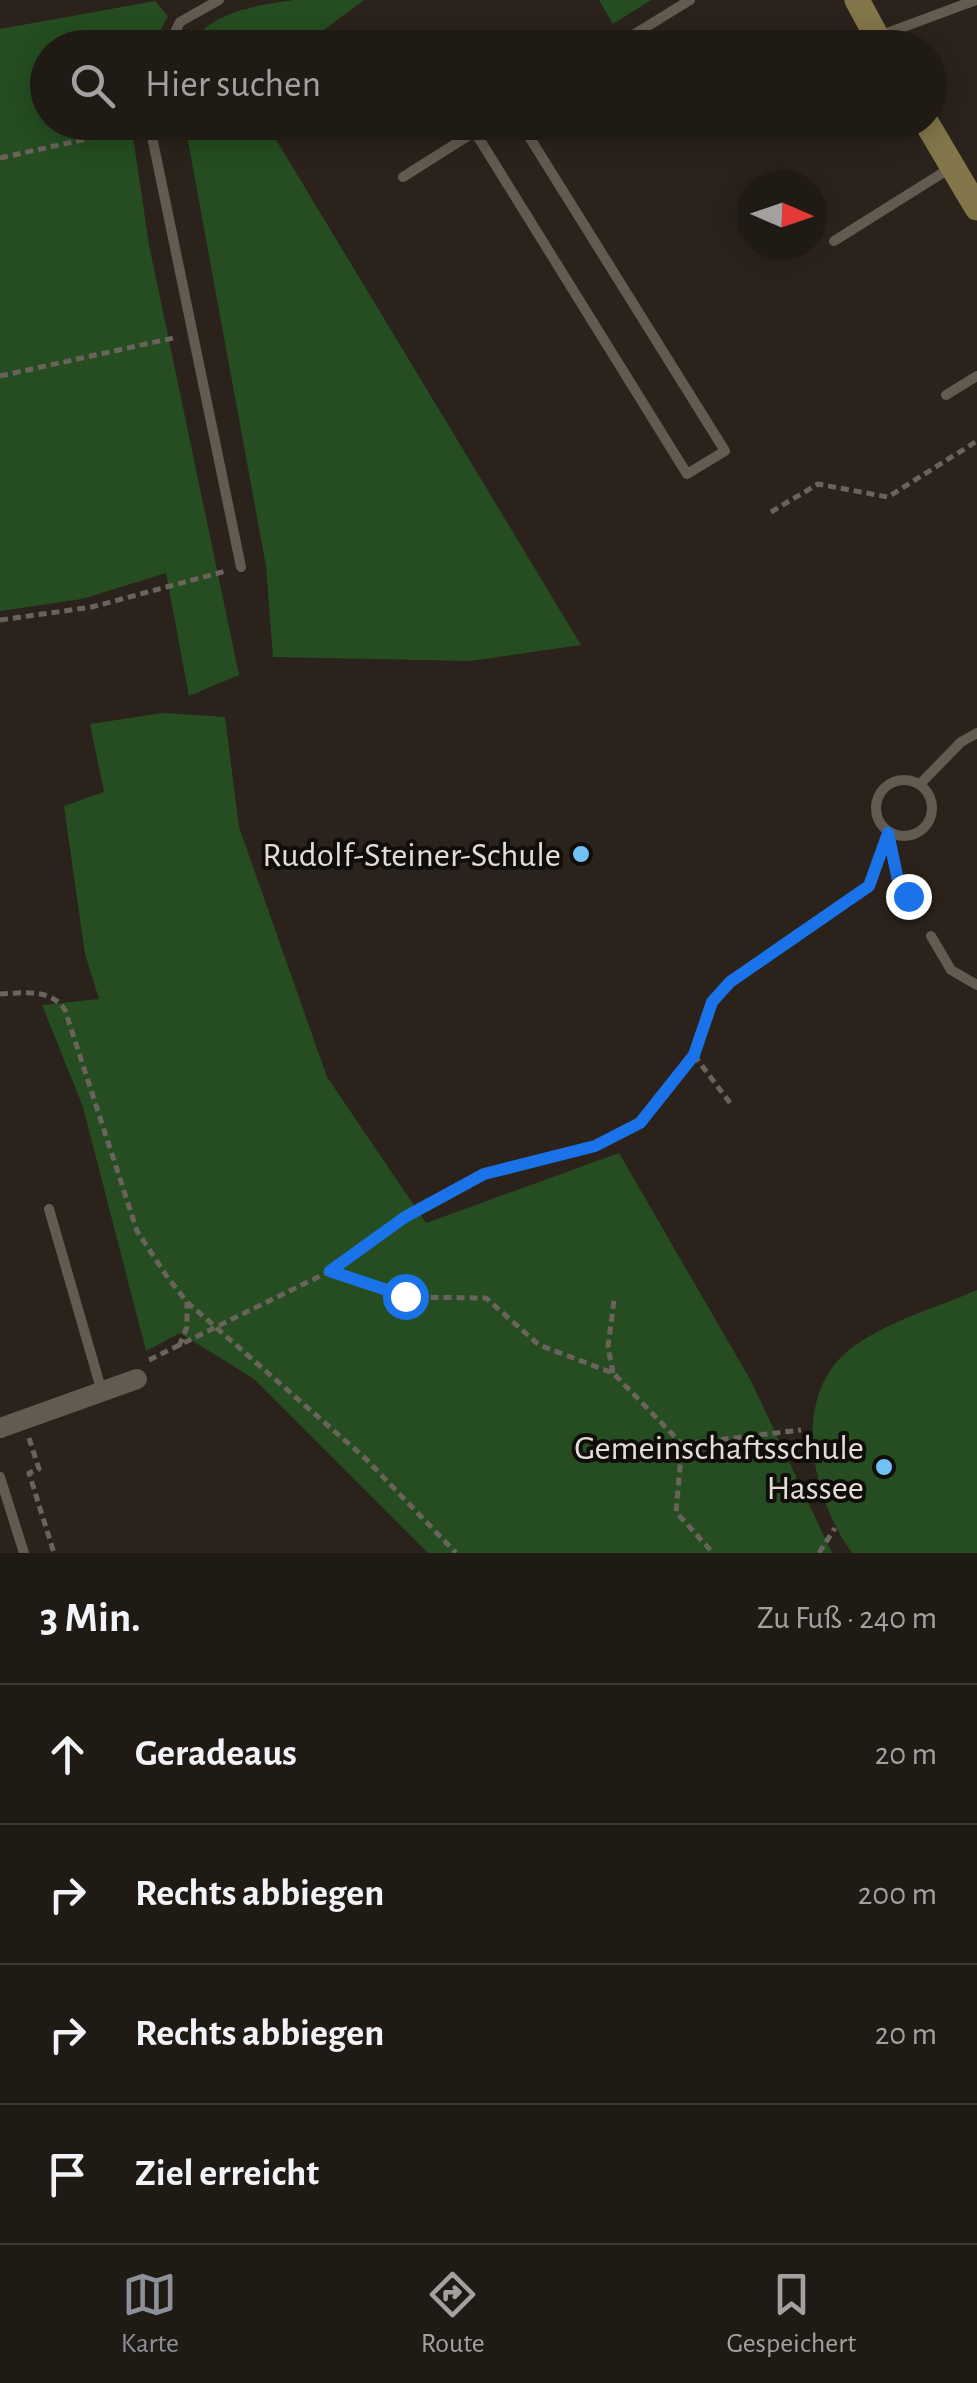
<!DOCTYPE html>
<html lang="de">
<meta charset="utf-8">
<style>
:root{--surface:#201a14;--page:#2d2722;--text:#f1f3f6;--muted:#a2a1a0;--line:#3d3834;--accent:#8c9099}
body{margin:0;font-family:"Alegreya Sans",sans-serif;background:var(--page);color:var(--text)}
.compass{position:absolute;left:737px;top:170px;width:90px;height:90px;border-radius:50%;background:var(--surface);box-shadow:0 5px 25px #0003;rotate:92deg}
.stop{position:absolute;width:30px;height:30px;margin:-22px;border:8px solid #1a73e8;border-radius:50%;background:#fff}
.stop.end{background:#1a73e8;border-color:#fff;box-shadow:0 2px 10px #0008}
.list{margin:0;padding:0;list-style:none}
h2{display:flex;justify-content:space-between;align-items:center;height:130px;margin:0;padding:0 40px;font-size:42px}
h2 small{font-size:32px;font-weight:400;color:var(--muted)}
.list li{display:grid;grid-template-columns:65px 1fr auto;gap:30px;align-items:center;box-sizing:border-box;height:140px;padding:0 40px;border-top:2px solid var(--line)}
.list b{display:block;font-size:38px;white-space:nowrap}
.list em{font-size:32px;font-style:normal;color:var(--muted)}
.icon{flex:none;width:55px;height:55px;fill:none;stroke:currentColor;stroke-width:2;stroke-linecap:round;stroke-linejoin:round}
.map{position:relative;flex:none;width:977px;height:1553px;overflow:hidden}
.search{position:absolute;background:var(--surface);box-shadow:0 5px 25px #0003;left:30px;right:30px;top:30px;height:110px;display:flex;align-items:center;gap:25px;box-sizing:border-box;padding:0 35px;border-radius:55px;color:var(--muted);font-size:38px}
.sheet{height:690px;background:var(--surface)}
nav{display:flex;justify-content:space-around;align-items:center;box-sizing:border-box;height:140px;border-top:2px solid var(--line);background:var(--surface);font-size:28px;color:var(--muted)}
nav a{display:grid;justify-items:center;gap:5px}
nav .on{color:var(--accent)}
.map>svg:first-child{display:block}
</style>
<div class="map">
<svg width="977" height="1553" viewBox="0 0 977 1553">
<rect width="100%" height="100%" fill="#2b231b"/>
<path fill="#254d21" d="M294,0H364L301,47H187C212,11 254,6 294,0Z
M599,0H651L613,24Z
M155,1L168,16L152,47L48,48V122L131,123L149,245L239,675L189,696L166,573L82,599L0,611V29Z
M168,123H266L581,645L470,661L273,657L266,566L188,141Z
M163,713L225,717L239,827L327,1077L426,1223L619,1153L751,1381L832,1553H428L254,1379L180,1333L146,1351L83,1107L42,1005L99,999L85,954L64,806L104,792L90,724Z
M977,1290V1553H852C811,1497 787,1390 857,1344C892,1320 938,1307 977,1290Z"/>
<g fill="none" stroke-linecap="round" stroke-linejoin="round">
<path stroke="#6a635c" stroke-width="5" stroke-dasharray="8 5" stroke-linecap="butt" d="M0,158L136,128
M0,376L178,337
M771,512L818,484L888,497L977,441
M0,620L92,607L226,571
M0,994C23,993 51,988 65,1010L137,1231L168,1278L187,1302L365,1458L456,1553
M694,1055L733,1107
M331,1271L405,1297L486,1298L539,1345L613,1373L682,1444L676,1512L713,1553
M179,1346L187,1327V1302
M149,1360L330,1271L405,1217L484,1174L595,1146L641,1123L666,1096L694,1055L712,1003L730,982L869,887L876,868
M613,1373L608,1347L614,1300
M29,1438L39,1469L29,1473L54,1553
M682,1444L801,1430
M819,1553L835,1528"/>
<path stroke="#635b51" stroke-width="10" d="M879,36L976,0
M167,48L180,22L219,0
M612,48L690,0
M149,122L241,567
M475,132L687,474L725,451L520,122
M403,177L490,122
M834,241L952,167
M946,395L977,376
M876 808a28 28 0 1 1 56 0a28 28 0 1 1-56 0Z
M921,783L961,742L977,733
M888,833L897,880L907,897
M931,936L951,970L977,985
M49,1209L102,1392
M0,1477L24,1553"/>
<path stroke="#635b51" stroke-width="20" d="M0,1428L137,1379"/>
<path stroke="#82764a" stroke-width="25" d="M857,0L883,48
M926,122L977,208"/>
</g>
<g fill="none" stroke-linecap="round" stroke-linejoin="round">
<path stroke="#1a73e8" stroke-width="12" d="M405,1296L330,1271L405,1217L484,1174L595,1146L640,1123L694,1055L712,1002L730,982L869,886L888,833L898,880L908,896"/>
</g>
<g fill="#72c1f5" stroke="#110d0a" stroke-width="4">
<circle cx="581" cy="854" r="10"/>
<circle cx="884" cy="1467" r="10"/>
</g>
<g text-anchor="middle" stroke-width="8" stroke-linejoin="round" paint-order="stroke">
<g font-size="35" fill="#e2ddd7" stroke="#110d0a" text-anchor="end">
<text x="561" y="866">Rudolf-Steiner-Schule</text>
<text x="864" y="1459">Gemeinschaftsschule<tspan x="864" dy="40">Hassee</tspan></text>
</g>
</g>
</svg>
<svg class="compass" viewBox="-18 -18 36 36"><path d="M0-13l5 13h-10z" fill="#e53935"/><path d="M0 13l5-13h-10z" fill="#a2a1a0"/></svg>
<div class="stop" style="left:405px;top:1296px"></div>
<div class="stop end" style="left:908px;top:896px"></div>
<div class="search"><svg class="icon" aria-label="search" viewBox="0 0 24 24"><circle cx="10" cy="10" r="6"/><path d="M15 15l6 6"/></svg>Hier suchen</div>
</div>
<section class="sheet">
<h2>3 Min.<small>Zu Fuß · 240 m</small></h2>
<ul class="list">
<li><svg class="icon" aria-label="ahead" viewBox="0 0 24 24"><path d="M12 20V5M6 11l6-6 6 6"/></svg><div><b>Geradeaus</b></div><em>20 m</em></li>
<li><svg class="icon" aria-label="right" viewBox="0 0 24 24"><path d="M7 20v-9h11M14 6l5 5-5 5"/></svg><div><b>Rechts abbiegen</b></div><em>200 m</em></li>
<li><svg class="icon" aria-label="right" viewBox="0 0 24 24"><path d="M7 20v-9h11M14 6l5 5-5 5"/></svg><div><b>Rechts abbiegen</b></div><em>20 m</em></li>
<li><svg class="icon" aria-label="arrive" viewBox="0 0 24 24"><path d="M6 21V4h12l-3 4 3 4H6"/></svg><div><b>Ziel erreicht</b></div></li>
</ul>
</section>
<nav>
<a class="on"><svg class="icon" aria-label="map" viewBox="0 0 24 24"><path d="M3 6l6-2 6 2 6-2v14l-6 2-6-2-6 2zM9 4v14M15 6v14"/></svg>Karte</a>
<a><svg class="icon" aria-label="directions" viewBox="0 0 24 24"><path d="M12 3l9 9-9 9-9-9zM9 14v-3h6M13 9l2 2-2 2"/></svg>Route</a>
<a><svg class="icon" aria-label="saved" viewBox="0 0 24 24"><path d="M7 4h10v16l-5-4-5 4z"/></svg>Gespeichert</a>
</nav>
